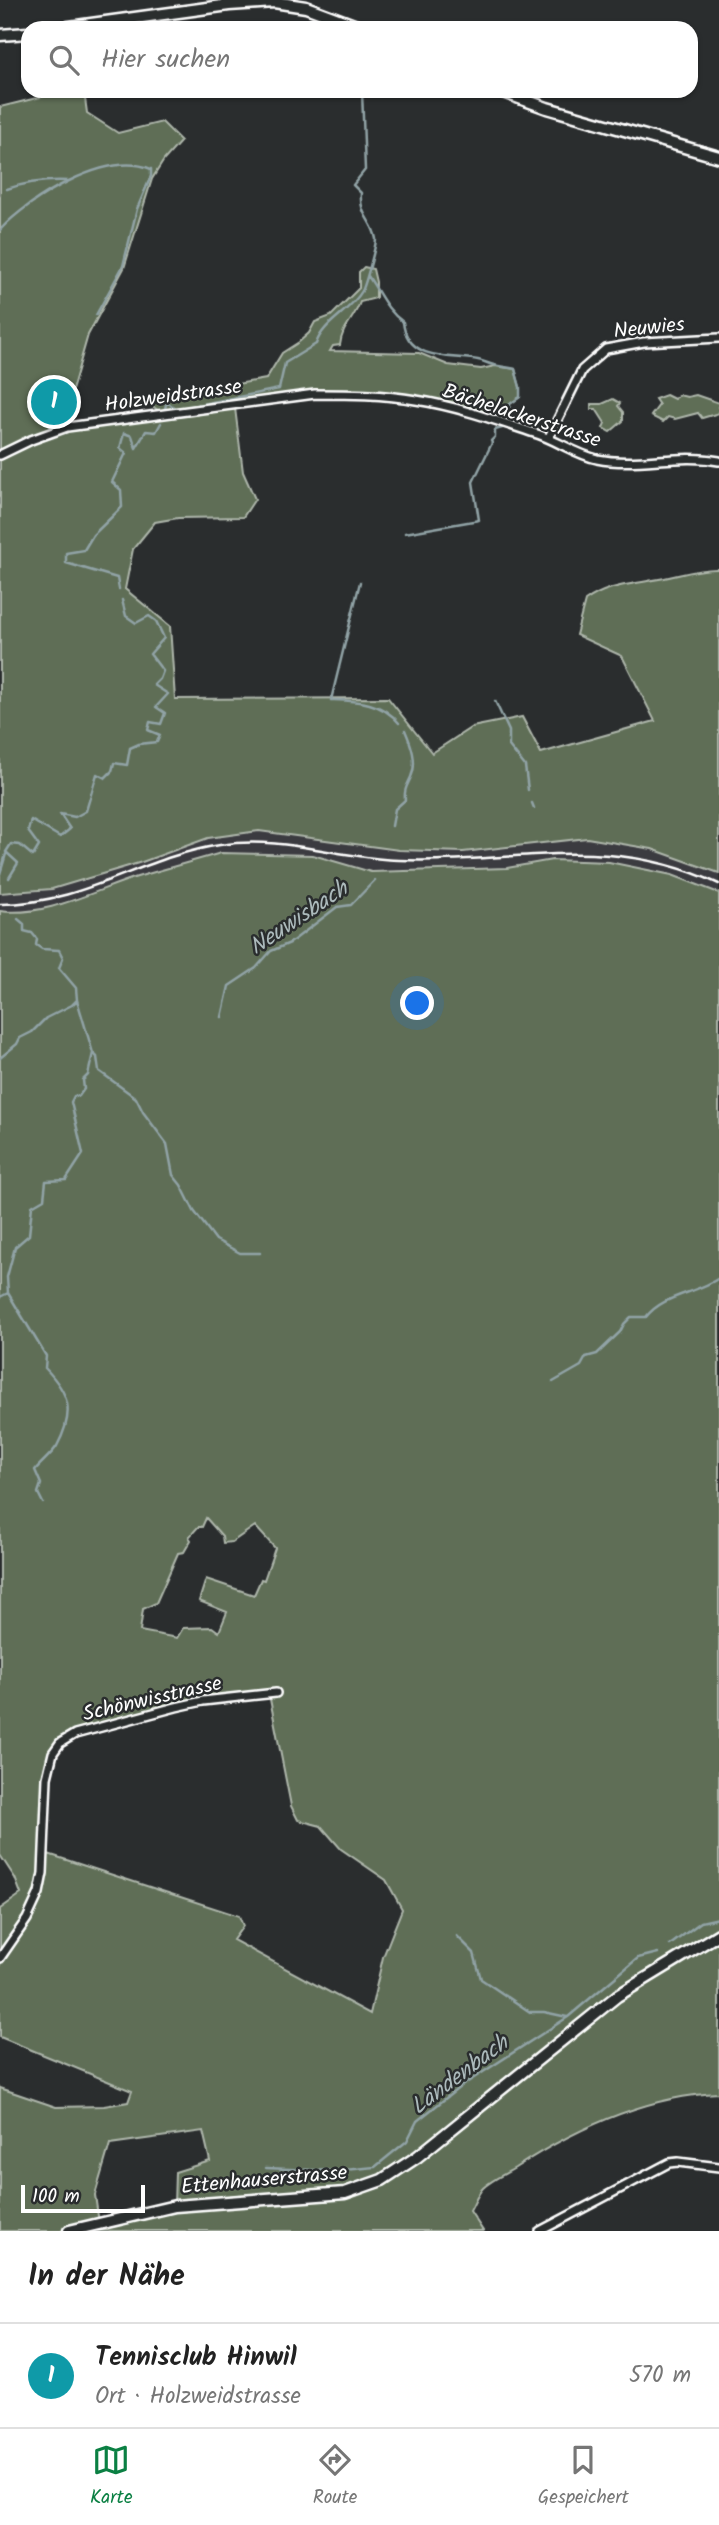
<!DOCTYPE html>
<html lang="de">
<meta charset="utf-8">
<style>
:root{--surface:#fff;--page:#f2f2f2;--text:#222;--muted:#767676;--line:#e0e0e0;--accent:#0b8043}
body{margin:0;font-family:Kalam,sans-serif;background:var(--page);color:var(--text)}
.scale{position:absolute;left:21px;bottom:18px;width:124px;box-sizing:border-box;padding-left:7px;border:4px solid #fff;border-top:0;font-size:19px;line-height:24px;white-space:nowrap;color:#fff;-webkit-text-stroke:5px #2a2d2e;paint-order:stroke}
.you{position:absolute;left:418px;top:1004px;width:24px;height:24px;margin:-18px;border:5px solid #fff;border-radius:50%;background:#1a73e8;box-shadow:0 0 0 10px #1a73e833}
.badge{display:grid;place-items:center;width:46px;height:46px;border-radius:50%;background:var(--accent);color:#fff;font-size:23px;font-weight:700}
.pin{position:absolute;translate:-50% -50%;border:4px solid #fff;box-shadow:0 2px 7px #0006}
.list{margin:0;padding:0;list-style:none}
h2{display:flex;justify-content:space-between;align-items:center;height:91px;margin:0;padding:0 28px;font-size:30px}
h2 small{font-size:23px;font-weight:400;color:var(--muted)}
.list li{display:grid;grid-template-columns:46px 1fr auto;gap:21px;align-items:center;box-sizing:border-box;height:105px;padding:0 28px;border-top:2px solid var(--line)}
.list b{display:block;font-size:26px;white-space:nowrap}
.list p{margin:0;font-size:23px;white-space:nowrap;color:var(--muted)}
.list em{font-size:23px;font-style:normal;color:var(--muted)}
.icon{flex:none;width:38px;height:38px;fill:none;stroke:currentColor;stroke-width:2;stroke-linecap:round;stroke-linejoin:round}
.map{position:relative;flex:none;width:719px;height:2231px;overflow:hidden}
.search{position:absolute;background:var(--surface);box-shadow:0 2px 5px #0004;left:21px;right:21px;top:21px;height:77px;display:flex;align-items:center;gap:18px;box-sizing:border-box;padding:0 24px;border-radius:21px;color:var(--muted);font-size:26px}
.sheet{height:196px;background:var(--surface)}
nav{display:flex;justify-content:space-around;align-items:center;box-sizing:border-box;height:98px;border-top:2px solid var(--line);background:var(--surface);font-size:19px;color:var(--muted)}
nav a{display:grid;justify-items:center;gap:4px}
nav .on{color:var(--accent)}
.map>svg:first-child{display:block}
</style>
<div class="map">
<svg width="719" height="2231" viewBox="0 0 719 2231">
<rect width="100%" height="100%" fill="#2a2d2e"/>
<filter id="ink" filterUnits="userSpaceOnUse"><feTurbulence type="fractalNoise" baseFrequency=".0143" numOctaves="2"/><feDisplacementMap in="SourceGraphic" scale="14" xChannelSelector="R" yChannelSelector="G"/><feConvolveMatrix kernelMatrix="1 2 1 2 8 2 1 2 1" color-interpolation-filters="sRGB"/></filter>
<g filter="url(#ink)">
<path fill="#3b3a3f" d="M259,831L399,850L462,852L587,838L652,849L717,871L719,873V893L672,875L552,860L507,868L371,872L313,855L138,877L42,909L11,913L0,911V893L52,889L142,862L208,838Z"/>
<path fill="#5e6e57" stroke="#aeb6ab" stroke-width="2" fill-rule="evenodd" d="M65,91H84L87,113L118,133L162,122L181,141L164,160L152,179L124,268L88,335L69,401L67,427L235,408L243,472L255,499L243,517L178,518L155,522L133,549L125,589L170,626L175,699L388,698L432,753L472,727L522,717L541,753L655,721L622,656L576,635L585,601C608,585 628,585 653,580C675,577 697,568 719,569V873L652,849L587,838L463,852L399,850L259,831L208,838L142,862L52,889L0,893V107Z
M364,267L373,269L376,282V298L360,302C354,320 342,326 340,345L333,346L330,351L419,353L448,365L481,369L495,366L515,369L520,387V397L510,404L511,416L505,424L445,406L342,394L162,413L151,405V397L160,393L197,391L266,379L282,353L299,342L309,333L315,322L331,316L359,288V272Z
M666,395L674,399L679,395L687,397L696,395L719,403V413L702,418L698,413L675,419L668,417L663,422L651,416L659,405L655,399Z
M613,399L620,403L618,406L623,412V421L610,432L603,428L605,423L596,409H591V404H602Z
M221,853L313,855L371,872L507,868L552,860L609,862L672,875L719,893V2093C647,2096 575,2129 515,2168C505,2174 491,2180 483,2188C478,2193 474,2204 470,2211L483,2231H0V2088L56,2107L104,2106L128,2102L132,2091L0,2037V1909L21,1894L15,1878L0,1855V911C46,917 93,891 137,877C165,869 193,861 221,853ZM206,1518L222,1536L223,1543L232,1542L255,1526L275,1548L264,1580L261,1579L254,1595L206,1579L199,1601L227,1612L219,1632L212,1627L183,1628L177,1638L140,1631L143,1609L156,1603L178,1553L184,1552L191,1540L189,1537L198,1527H202ZM269,1694L291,1806L298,1820L321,1826L341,1849L386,1880L402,1909L383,1957L370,2014L233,1940L243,1926L239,1916L45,1853L49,1765L66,1737L223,1698ZM203,2131L210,2161L175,2172L174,2206L99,2223L95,2195L110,2144Z"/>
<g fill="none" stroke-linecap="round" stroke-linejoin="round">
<path stroke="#91a3a6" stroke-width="2.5" d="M7,189C27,182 48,180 69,181
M0,230C28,199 107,150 151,169V176L137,209L123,266L96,315
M368,276C380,293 386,310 403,322C407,361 449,355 478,360C484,361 488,364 494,365C501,367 508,367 515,369L520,387V397L510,404L509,420
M164,411L167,402L176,409L279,389L285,363L316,344C323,322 350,312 362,291C365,286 376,246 376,239C373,221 359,216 361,193L353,185L365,170L362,91
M405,533L479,520L473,482L492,443L491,441L495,437V430L502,428
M360,582L331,700C357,701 381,701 399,723
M119,589L117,578L66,563V553L84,550L93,535L122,507L121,490L112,482L126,453L120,448L124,433L132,436L136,448L146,431L156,432L161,423
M495,701L509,731V746L525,766L528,790
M532,803L534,808
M392,826L395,809L405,800C404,789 407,786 411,777C418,762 411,744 405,730
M0,874L6,854
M9,878L18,863L6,852L11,844L20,845L33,856L39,846L28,831L31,820L60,837L70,829L60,814L75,817L86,811L97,774L105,778L112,771L114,763L127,765L130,748L139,744L157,742L160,735L148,730L150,722L161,724L165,713L156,707L168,694L154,685L160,679L163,671L150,654L164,638L156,621L149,616L136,623L126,616L122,600
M18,919L24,924V931L32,933L37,939L36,945L42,949L59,950L63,958L59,968L76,988L77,1000L93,1053L88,1075L83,1080L84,1089L79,1096H74L71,1102L83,1154L66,1180L46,1181L44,1199L32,1206L29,1235L15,1247L7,1277L8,1293L46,1356L45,1368C70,1394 75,1412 57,1446C52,1454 42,1462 35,1470L41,1484L38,1493L43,1503
M222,1017L229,986L256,968L271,951L290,943L337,907L351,905L375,880
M93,1053L97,1057L99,1071L136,1098L143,1112L167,1144L173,1175L181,1185L194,1211L216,1240L240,1253H260
M0,1058L17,1044L20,1038L32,1032L46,1018L72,1005L77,1000
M0,1297L8,1293
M553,1382L581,1366L586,1357L597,1354L620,1332L624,1324L631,1317H646C664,1294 696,1294 719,1278
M457,1936L474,1953L481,1979L530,2012H544L567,2017
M670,1945L701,1922L719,1918
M266,2168L335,2171L375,2167L407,2141L417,2121L460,2087L568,2017L638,1958L658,1953"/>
<defs>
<path id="street" d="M549,437L582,370L606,349L644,342L719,338
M0,455L31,440L67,427L315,394C348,394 383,394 416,400C456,406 495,420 534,433C555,439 575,454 597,459C638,467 678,453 719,461
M0,1958L27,1919L39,1893L43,1873L47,1778L53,1753L60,1743L75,1734L176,1707L203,1701L276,1693
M540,2231L669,2163L678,2162L719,2167"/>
<path id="secondary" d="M62,28L229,5L274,2L306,7L362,28
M0,35L28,33
M500,91L547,108L719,157
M69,2231L175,2206L345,2193L382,2180L417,2157L617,1996L719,1934"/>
</defs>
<use href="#street" stroke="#fff" stroke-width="12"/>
<use href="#secondary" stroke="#fff" stroke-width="15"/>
<use href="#street" stroke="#2a2d2e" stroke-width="7"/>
<use href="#secondary" stroke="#2a2d2e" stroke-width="10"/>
<path stroke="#fff" stroke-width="2.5" d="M0,904C85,904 141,857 220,845C281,835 338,858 399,860C514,865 606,831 719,884"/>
</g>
</g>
<g text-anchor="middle" stroke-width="5" stroke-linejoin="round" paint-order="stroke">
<g font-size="21" fill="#fff" stroke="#2a2d2e">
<text transform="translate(649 327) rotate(-6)" y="7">Neuwies</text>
<text transform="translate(173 395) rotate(-8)" y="7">Holzweidstrasse</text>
<text transform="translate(522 415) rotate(18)" y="7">Bächelackerstrasse</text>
<text transform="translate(152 1698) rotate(-13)" y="7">Schönwisstrasse</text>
<text transform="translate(264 2179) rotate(-5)" y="7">Ettenhauserstrasse</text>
</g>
<g font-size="23" font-style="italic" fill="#acbabc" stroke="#2a2d2e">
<text transform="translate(298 917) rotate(-34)" y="8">Neuwisbach</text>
<text transform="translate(459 2074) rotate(-37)" y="8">Ländenbach</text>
</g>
</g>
</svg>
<div class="scale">100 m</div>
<div class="you"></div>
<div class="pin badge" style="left:54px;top:402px;background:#0f9aa8">1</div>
<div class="search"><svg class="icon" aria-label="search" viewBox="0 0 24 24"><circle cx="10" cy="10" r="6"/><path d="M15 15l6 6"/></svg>Hier suchen</div>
</div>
<section class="sheet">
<h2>In der Nähe<small></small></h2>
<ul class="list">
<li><span class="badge" style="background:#0f9aa8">1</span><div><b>Tennisclub Hinwil</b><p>Ort · Holzweidstrasse</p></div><em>570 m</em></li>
</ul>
</section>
<nav>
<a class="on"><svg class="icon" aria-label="map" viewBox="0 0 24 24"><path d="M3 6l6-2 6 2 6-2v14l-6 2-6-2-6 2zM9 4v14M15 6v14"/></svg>Karte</a>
<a><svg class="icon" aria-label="directions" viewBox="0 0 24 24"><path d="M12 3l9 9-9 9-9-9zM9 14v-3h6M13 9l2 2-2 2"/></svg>Route</a>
<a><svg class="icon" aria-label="saved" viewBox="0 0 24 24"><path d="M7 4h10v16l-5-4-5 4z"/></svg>Gespeichert</a>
</nav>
